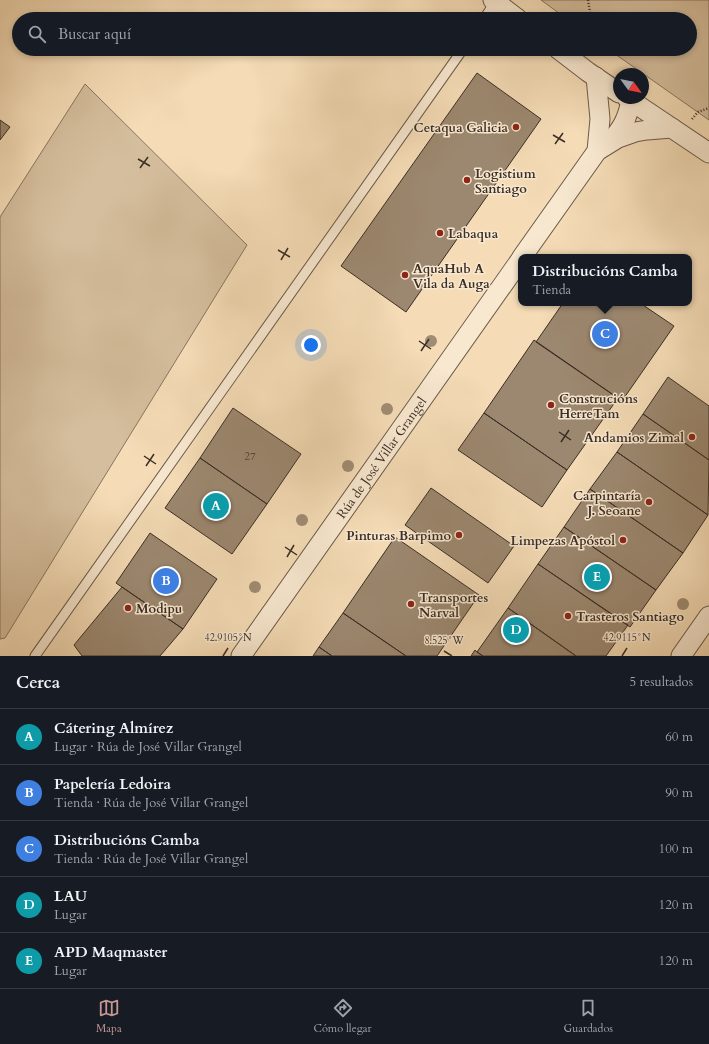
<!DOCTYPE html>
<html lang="es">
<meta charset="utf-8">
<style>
:root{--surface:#171b24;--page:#242831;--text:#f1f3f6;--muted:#9ea1a6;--line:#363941;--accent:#c59692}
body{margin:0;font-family:Cardo,serif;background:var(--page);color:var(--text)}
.compass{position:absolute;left:613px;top:68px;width:36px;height:36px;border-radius:50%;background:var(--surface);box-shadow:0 2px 6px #0003;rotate:123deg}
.you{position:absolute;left:311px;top:345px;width:14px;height:14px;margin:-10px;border:3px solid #fff;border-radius:50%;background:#1a73e8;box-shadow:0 0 0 6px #1a73e833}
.badge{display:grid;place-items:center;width:26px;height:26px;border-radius:50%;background:var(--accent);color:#fff;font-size:13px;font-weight:700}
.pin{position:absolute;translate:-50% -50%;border:2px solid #fff;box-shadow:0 1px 4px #0006}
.popup{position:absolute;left:518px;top:254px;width:174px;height:52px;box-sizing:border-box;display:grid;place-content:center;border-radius:8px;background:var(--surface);filter:drop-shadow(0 1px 3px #0005);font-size:13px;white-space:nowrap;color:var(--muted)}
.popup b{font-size:15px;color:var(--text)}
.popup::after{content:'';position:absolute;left:50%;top:100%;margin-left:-8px;border:8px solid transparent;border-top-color:var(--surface)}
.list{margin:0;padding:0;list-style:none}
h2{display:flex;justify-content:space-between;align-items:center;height:52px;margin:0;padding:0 16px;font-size:17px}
h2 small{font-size:13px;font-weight:400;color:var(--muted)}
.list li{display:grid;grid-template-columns:26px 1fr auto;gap:12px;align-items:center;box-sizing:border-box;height:56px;padding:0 16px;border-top:1px solid var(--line)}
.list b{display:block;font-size:15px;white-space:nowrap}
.list p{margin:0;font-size:13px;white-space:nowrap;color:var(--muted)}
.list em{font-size:13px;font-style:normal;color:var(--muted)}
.icon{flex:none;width:22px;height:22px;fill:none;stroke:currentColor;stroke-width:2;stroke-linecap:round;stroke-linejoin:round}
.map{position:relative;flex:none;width:709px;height:656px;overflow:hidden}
.search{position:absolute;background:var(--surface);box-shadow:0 2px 6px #0003;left:12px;right:12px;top:12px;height:44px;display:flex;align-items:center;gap:10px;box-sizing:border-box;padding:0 14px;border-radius:22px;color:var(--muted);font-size:15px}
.sheet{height:332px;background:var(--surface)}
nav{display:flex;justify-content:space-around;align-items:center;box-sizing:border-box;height:56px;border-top:1px solid var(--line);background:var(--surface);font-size:11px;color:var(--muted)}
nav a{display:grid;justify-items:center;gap:2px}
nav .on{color:var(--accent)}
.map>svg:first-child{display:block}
</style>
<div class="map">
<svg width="709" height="656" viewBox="0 0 709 656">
<rect width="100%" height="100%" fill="#f5dcb6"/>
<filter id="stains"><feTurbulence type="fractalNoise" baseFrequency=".005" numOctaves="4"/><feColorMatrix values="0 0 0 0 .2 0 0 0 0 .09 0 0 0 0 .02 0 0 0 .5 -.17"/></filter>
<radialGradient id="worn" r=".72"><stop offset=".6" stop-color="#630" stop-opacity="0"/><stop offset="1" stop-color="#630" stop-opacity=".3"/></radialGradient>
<path fill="#d5be9d" stroke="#887661" d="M541,0H709V120L608,49H690V19H567Z
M85,84L247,245L5,638L0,639V217Z"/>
<path fill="#9c8870" stroke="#3b2e25" d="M477,73L541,119L406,312L341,266Z
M0,120L10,127L0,140Z
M563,303H640L674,326L622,401L536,342Z
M534,340L618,398L567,470L484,413Z
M668,377L709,406V460L643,414Z
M233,408L301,454L267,504L200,458Z
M484,413L567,470L542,507L458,450Z
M643,414L709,460L708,515L617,452Z
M617,452L708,515L683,553L590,489Z
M200,458L267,504L232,554L165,508Z
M431,488L514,546L488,583L405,525Z
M590,489L683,553L656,590L564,527Z
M564,527L656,590L630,627L538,564Z
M150,533L217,579L183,629L116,583Z
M395,537L479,595L437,656H406L343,613Z
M538,564L628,625L606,656H576L508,608Z
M122,587L183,629L160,656H82L74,645Z
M508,608L576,656H483L477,652Z
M343,613L406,656H332L319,647Z
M319,647L332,656H313Z
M475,650L477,652L483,656H471Z"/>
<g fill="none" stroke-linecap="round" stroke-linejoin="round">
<defs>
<path id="service" d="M484,19L495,2
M35,656L463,49"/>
<g id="minor">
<path d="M493,0L518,19"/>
<path d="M558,49L588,72L619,93"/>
<path d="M596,77L600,119L597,151"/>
<path d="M627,98L709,153"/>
<path d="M611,141C623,127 627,119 631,101"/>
<path d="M522,257L597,151L618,138L635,132L647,130L672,128"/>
<path id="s1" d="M241,656L521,259"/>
<path d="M681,656L709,616"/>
</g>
</defs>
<use href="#service" stroke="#6a5a49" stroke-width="11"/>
<use href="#minor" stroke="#6a5a49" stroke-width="21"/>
<path stroke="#3b2e25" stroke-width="2.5" stroke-dasharray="1 2" stroke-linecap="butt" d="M588,0L591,19
M595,55L598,49
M692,119L698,112L709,108"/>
<use href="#service" stroke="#f8e8d0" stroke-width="9"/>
<use href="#minor" stroke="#f8e8d0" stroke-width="19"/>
</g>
<g fill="#a08c73">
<circle cx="431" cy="341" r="6"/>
<circle cx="387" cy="409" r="6"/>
<circle cx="348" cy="466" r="6"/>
<circle cx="302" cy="520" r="6"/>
<circle cx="255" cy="587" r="6"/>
<circle cx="683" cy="604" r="6"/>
</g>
<path fill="none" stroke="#3b2e25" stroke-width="1.5" d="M553,135L565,142M555,144L563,133M138,159L150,166M140,168L148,157M278,250L290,257M281,260L288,248M419,341L431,349M421,351L429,339M559,432L571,440M561,442L569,430M144,456L156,464M146,466L154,454M285,547L297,555M287,557L294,545M444,651L452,656M223,656L228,648M622,656L627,648"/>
<g fill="#8f2418" stroke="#f8e8d0" stroke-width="1.5">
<circle cx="516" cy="127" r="4"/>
<circle cx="467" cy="180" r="4"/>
<circle cx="440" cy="233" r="4"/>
<circle cx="405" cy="275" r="4"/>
<circle cx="551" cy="405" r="4"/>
<circle cx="692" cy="437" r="4"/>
<circle cx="649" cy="502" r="4"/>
<circle cx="459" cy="535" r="4"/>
<circle cx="623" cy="540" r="4"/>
<circle cx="411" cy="604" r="4"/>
<circle cx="128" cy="608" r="4"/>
<circle cx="568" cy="616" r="4"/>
</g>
<g text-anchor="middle" stroke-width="3" stroke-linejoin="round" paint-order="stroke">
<g font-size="11" fill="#534438">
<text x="250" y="460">27</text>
</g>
<g font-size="13" font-weight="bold" fill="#3b2e25" stroke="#f8e8d0" text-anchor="start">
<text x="508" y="132" text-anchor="end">Cetaqua Galicia</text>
<text x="475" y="178">Logistium<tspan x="475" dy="15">Santiago</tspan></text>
<text x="448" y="238">Labaqua</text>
<text x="413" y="273">AquaHub A<tspan x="413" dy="15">Vila da Auga</tspan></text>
<text x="559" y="403">Construcións<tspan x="559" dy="15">HerreTam</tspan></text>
<text x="684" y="442" text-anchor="end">Andamios Zimal</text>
<text x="641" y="500" text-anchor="end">Carpintaría<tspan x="641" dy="15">J. Seoane</tspan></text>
<text x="451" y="540" text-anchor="end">Pinturas Barpimo</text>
<text x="615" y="545" text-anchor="end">Limpezas Apóstol</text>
<text x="419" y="602">Transportes<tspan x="419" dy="15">Narval</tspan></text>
<text x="136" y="613">Modipu</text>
<text x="576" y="621">Trasteros Santiago</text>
</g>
<g font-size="13" fill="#3b2e25" stroke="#f8e8d0">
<text dy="5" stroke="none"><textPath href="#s1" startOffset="243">Rúa de José Villar Grangel</textPath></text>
</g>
</g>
<g font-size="10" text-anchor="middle" fill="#3b2e25" stroke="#f8e8d0" stroke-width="3" stroke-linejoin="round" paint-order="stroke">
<text x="228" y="641">42.9105°N</text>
<text x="627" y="641">42.9115°N</text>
<text x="444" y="644">8.525°W</text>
</g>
<rect width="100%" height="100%" filter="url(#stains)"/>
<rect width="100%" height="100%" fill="url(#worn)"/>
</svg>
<svg class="compass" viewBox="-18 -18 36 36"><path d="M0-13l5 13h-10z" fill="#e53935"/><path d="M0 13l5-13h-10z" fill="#9ea1a6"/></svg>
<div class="you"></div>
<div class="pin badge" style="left:216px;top:506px;background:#0f9aa8">A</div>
<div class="pin badge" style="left:166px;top:581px;background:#3f7fe0">B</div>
<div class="pin badge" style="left:605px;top:334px;background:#3f7fe0">C</div>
<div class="popup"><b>Distribucións Camba</b>Tienda</div>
<div class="pin badge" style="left:516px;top:630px;background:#0f9aa8">D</div>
<div class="pin badge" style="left:597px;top:577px;background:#0f9aa8">E</div>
<div class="search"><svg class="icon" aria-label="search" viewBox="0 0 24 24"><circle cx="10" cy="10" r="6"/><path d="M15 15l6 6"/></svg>Buscar aquí</div>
</div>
<section class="sheet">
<h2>Cerca<small>5 resultados</small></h2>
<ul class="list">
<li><span class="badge" style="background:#0f9aa8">A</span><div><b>Cátering Almírez</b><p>Lugar · Rúa de José Villar Grangel</p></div><em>60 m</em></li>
<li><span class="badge" style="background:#3f7fe0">B</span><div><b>Papelería Ledoira</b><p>Tienda · Rúa de José Villar Grangel</p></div><em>90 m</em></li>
<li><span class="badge" style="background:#3f7fe0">C</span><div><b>Distribucións Camba</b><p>Tienda · Rúa de José Villar Grangel</p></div><em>100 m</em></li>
<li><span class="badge" style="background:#0f9aa8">D</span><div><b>LAU</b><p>Lugar</p></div><em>120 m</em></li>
<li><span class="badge" style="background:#0f9aa8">E</span><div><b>APD Maqmaster</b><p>Lugar</p></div><em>120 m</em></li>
</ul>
</section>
<nav>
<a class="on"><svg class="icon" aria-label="map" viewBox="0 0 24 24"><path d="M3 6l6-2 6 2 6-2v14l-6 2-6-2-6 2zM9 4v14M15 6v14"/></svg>Mapa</a>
<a><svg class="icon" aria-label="directions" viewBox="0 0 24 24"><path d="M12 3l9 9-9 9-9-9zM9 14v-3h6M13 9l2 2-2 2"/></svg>Cómo llegar</a>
<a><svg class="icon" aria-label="saved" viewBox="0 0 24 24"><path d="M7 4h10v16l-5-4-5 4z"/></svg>Guardados</a>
</nav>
